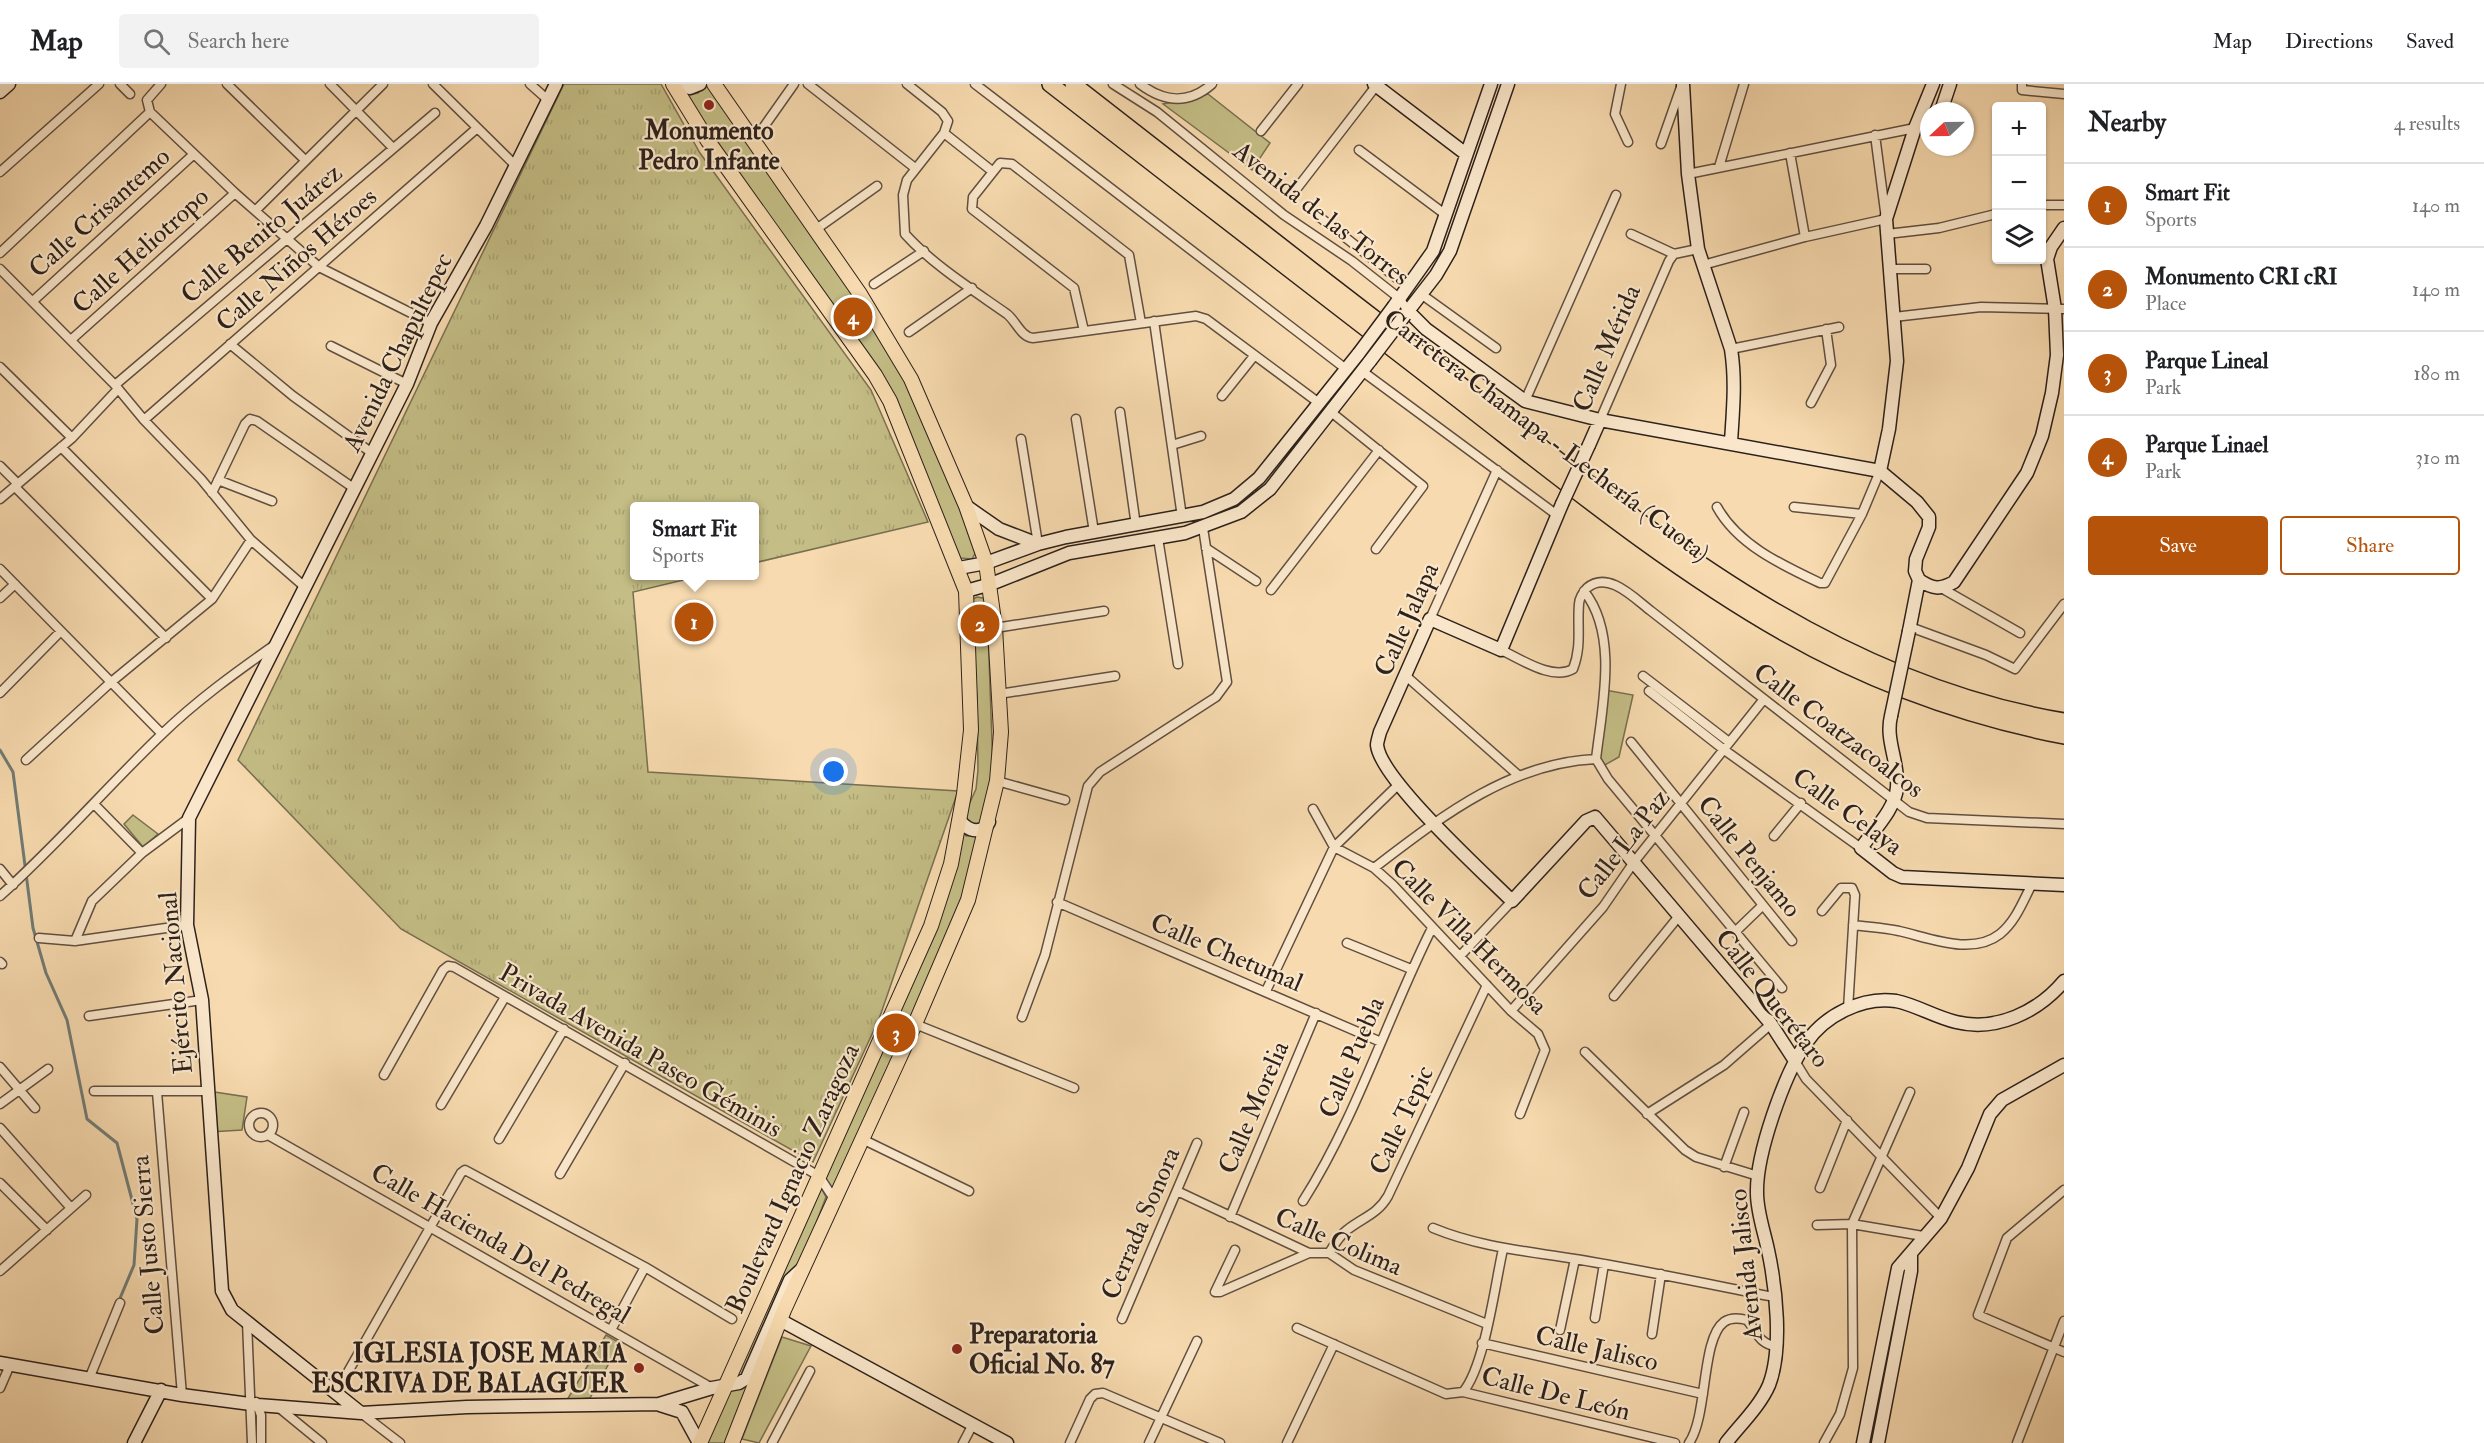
<!DOCTYPE html>
<meta charset="utf-8">
<style>
:root{--surface:#fff;--page:#f2f2f2;--text:#202124;--muted:#757577;--line:#e0e0e0;--accent:#b45309}
body{margin:0;font-family:"IM FELL Double Pica",serif;background:var(--page);color:var(--text)}
.controls{position:absolute;right:18px;top:18px;display:grid;overflow:hidden;border-radius:6px;box-shadow:0 2px 4px #0004}
.controls button{width:54px;height:54px;display:grid;place-items:center;padding:0;border:0;border-bottom:2px solid var(--line);background:var(--surface);color:var(--text);font:30px sans-serif}
.compass{position:absolute;left:1920px;top:18px;width:54px;height:54px;border-radius:50%;background:var(--surface);box-shadow:0 2px 4px #0004;rotate:248deg}
.you{position:absolute;left:834px;top:688px;width:21px;height:21px;margin:-15px;border:4px solid #fff;border-radius:50%;background:#1a73e8;box-shadow:0 0 0 9px #1a73e833}
.badge{display:grid;place-items:center;width:39px;height:39px;border-radius:50%;background:var(--accent);color:#fff;font-size:20px;font-weight:700}
.pin{position:absolute;translate:-50% -50%;border:3px solid #fff;box-shadow:0 2px 6px #0006}
.popup{position:absolute;left:630px;top:418px;width:129px;height:78px;box-sizing:border-box;display:grid;place-content:center;border-radius:6px;background:var(--surface);filter:drop-shadow(0 2px 4px #0005);font-size:20px;white-space:nowrap;color:var(--muted)}
.popup b{font-size:22px;color:var(--text)}
.popup::after{content:'';position:absolute;left:50%;top:100%;margin-left:-12px;border:12px solid transparent;border-top-color:var(--surface)}
.list{margin:0;padding:0;list-style:none}
h2{display:flex;justify-content:space-between;align-items:center;height:78px;margin:0;padding:0 24px;font-size:26px}
h2 small{font-size:20px;font-weight:400;color:var(--muted)}
.list li{display:grid;grid-template-columns:39px 1fr auto;gap:18px;align-items:center;box-sizing:border-box;height:84px;padding:0 24px;border-top:2px solid var(--line)}
.list b{display:block;font-size:22px;white-space:nowrap}
.list p{margin:0;font-size:20px;white-space:nowrap;color:var(--muted)}
.list em{font-size:20px;font-style:normal;color:var(--muted)}
.actions{display:flex;gap:12px;padding:18px 24px}
.actions a{flex:1;padding:14px 0;border:2px solid var(--accent);border-radius:6px;text-align:center;font-size:21px;color:var(--accent)}
.actions .main{background:var(--accent);color:#fff}
.icon{flex:none;width:33px;height:33px;fill:none;stroke:currentColor;stroke-width:2;stroke-linecap:round;stroke-linejoin:round}
.map{position:relative;flex:none;width:2064px;height:1359px;overflow:hidden}
header{display:flex;align-items:center;gap:36px;box-sizing:border-box;height:84px;padding:0 30px;background:var(--surface);border-bottom:2px solid var(--line)}
header strong{font-size:28px}
nav{display:flex;gap:33px;margin-inline-start:auto;font-size:21px}
.search{width:420px;height:54px;background:var(--page);display:flex;align-items:center;gap:15px;box-sizing:border-box;padding:0 21px;border-radius:6px;color:var(--muted);font-size:22px}
main{display:flex}
aside{flex:1;background:var(--surface)}
.map>svg:first-child{display:block}
</style>
<header>
<strong>Map</strong>
<div class="search"><svg class="icon" aria-label="search" viewBox="0 0 24 24"><circle cx="10" cy="10" r="6"/><path d="M15 15l6 6"/></svg>Search here</div>
<nav><a>Map</a><a>Directions</a><a>Saved</a></nav>
</header>
<main>
<div class="map">
<svg width="2064" height="1359" viewBox="0 0 2064 1359">
<defs>
<pattern id="grass-tufts" width="24" height="20" patternUnits="userSpaceOnUse" patternTransform="scale(1.5)"><rect width="24" height="20" fill="#c4bd85"/><path d="M3 7l-1-3M5 7V3M7 7l1-3M15 17l-1-3M17 17v-4M19 17l1-3" fill="none" stroke="#a9a272"/></pattern>
</defs>
<rect width="100%" height="100%" fill="#f7daaf"/>
<filter id="stains"><feTurbulence type="fractalNoise" baseFrequency=".00333" numOctaves="4"/><feColorMatrix values="0 0 0 0 .2 0 0 0 0 .09 0 0 0 0 .02 0 0 0 .5 -.17"/></filter>
<radialGradient id="worn" r=".72"><stop offset=".6" stop-color="#630" stop-opacity="0"/><stop offset="1" stop-color="#630" stop-opacity=".3"/></radialGradient>
<path fill="url(#grass-tufts)" stroke="#786f50" stroke-width="1.5" d="M564,0H661L700,69L871,306L928,438L754,479V422H634V492H700L633,508L648,688L958,707L879,935L813,1078L401,845L238,676Z"/>
<path fill="#c4bd85" stroke="#786f50" stroke-width="1.5" d="M706,0H710L900,279L978,464L972,475L960,474L898,322L711,51L687,11L698,9Z
M1208,10L1270,59L1252,86L1163,20Z
M977,513L983,514L987,519L993,686L982,742H965L967,725L976,705L978,686L977,612L970,549L971,516Z
M1605,606L1633,611L1619,673L1603,682L1598,674Z
M133,731L158,750L143,763L124,740Z
M960,743L966,752L982,751L967,802L919,921L833,1104L822,1092L875,977Z
M208,1007L247,1013L242,1046L210,1048Z
M819,1100L826,1113L808,1160L748,1287L740,1295H731Z
M606,1251L620,1259L590,1314L567,1316Z
M782,1253L811,1262L759,1359L742,1355Z
M749,1301L726,1359H707L728,1306Z"/>
<g fill="none" stroke-linecap="round" stroke-linejoin="round">
<path stroke="#717c76" stroke-width="3" d="M0,666L13,688L33,844L46,889L67,936L87,1035L117,1059L137,1135L134,1181L118,1219"/>
<defs>
<path id="street" d="M120,0L130,10
M161,0L147,16L150,28L235,109L319,183L431,239
M227,0L305,76
M330,0L393,64
M433,0L516,82
M530,0L548,16
M808,0L915,84
M907,0L942,28L948,37L944,49L907,96L903,111L905,150C933,181 973,206 1007,230C1016,237 1021,253 1033,254L1196,232L1206,235L1319,319
M975,0L1346,285
M1113,0L1157,28L1284,131L1352,177L1399,214L1408,227
M1140,0C1164,18 1188,21 1212,0
M1621,0L1615,30L1628,58
M2022,0V6L2064,10
M763,44L794,0
M1261,47L1298,0
M944,49L992,87
M1661,60L1681,3
M1359,66L1446,131
M1790,69L1805,153
M1719,83L1744,0
M0,88L99,0
M1688,90L1915,44
M1298,103L1376,2
M2042,121H2064
M257,125L383,0
M1317,131L1408,203
M815,146L877,102
M1631,150L1674,170
M1887,150L1939,144L1996,130
M0,169L150,28
M1703,181L1805,153L1886,135L1875,51
M0,185L115,301L144,336L201,395L251,456L306,504
M1890,185H1926
M874,200L924,167
M1421,210L1496,264
M33,217L194,70
M1894,233L1981,223L2064,225
M1154,237L1182,433
M1084,247L1074,204L972,125L973,113L1000,79L1012,80L1129,171L1141,239
M909,248L972,204
M72,255L235,109
M230,260L293,312L372,369
M331,262L407,300
M1731,265L1839,243
M0,283L72,354
M1362,287L1557,431
M115,301L435,29
M1222,312L1254,272
M1525,317L1616,111
M1811,319L1831,281L1826,245
M1120,328L1136,442
M1331,328L1423,402L1376,465
M1076,335L1094,448
M144,336L476,45
M1600,336L1669,177L1674,170L1698,165
M1021,355L1038,460
M1172,361L1201,352
M61,363L212,515
M0,382L18,400
M218,396L272,417
M15,403L166,554
M212,409L245,340L250,335L257,337L355,405
M0,415L72,354L118,305
M1717,423C1738,461 1782,481 1820,499H1825L1862,430L1880,387
M1794,423L1862,430
M1158,454L1178,580
M1206,464L1256,497
M0,485L162,650
M1943,505L2020,549
M1271,506L1379,366
M1584,507C1619,551 1602,623 1596,675
M0,514L15,500
M1430,535L1497,386
M1910,543L1986,571L2015,585L2064,520
M995,544L1104,527
M1501,566C1521,575 1552,597 1573,585C1582,562 1577,543 1579,520C1579,515 1583,508 1587,504C1608,486 1634,514 1651,527L1909,728L1927,734L2064,740
M1406,592L1518,691
M1643,592L1729,658
M1649,607L1723,665L1861,764
M0,609L60,548
M999,610L1115,592
M1631,658L1792,857
M1596,675L1608,695L1782,904
M26,676L110,599L212,515L251,456
M997,697L1065,716
M94,720L142,769
M1313,725L1334,763L1374,784L1393,801L1511,927L1538,950L1545,966L1520,1030
M1774,752L1801,719
M1374,784C1441,733 1509,679 1596,675
M0,785L13,801
M0,812C57,761 106,704 161,651C196,617 236,588 276,560
M1057,818L1381,958
M1822,827L1841,804H1852L1855,811L1848,925
M1853,841C1868,843 1884,844 1899,847C1930,854 1972,872 2000,850C2016,837 2023,817 2032,800
M1735,848L1763,821
M39,854L75,857L187,841
M75,857L92,817L142,769L189,734
M1347,859L1411,885
M1460,872L1512,817
M0,878L2,880
M1266,907L1334,763L1399,700
M1614,912L1679,832
M1511,927L1603,823L1634,778L1764,615
M89,932L202,916
M1022,933L1045,871L1088,702L1100,688L1216,613L1227,598L1203,444
M915,940L1074,1004
M1585,968L1685,1066L1696,1073L1758,1092
M1795,977L1806,995L1941,1134
M0,983L35,1024
M384,991L443,886L448,882L454,883L819,1092L834,1115
M94,1007H208
M157,1008L182,1311
M0,1020L48,985
M441,1021L505,913
M249 1041a12 12 0 1 1 24 0a12 12 0 1 1-24 0Z
M1647,1030L1724,981L1771,940
M0,1044L71,1124
M268,1051L712,1304
M499,1055L564,945
M862,1055L969,1107
M1724,1083L1744,1028
M560,1090L625,979
M0,1099L47,1146
M1820,1104L1847,1036
M2064,1106L2007,1154L1978,1231L2064,1268
M1177,1107L1309,1169H1329L1354,1186L1487,1240
M1303,1117C1357,1032 1387,934 1432,844
M1230,1133L1316,929
M1817,1141L1852,1140L1923,1152
M1433,1144C1479,1163 1526,1167 1575,1175C1642,1186 1708,1200 1774,1213
M1235,1166L1215,1208H1220L1309,1169
M1329,1169C1334,1161 1339,1152 1347,1146C1362,1134 1378,1130 1388,1112L1487,901
M0,1187L86,1111
M1595,1234L1604,1180
M1122,1235L1197,1059
M247,1238L252,1359
M1297,1244L1446,1310L1463,1308C1485,1282 1495,1200 1503,1165
M611,1246L645,1183
M1560,1246L1575,1175
M1652,1250L1661,1190
M1482,1259L1703,1310
M89,1295L120,1219
M0,1304L10,1281
M1463,1308L1675,1359
M336,1309L461,1089L465,1086L645,1183L732,1235
M256,1318L261,1331V1359
M278,1323L322,1359
M361,1329L400,1359
M772,1359L810,1287
M963,1359L973,1340
M1070,1359L1090,1315L1095,1310L1103,1309L1220,1359
M1149,1359L1197,1257
M1287,1359L1334,1260
M1689,1359C1708,1332 1701,1255 1724,1238C1731,1233 1739,1234 1747,1236C1758,1249 1758,1259 1777,1263
M1824,1359L1840,1330L1853,1284L1852,1140L1910,1008
M2017,1359L2064,1237"/>
<path id="secondary" d="M678,0L690,4L700,0
M1374,0L1466,70
M1683,0L1688,90L1698,165L1731,265C1736,297 1733,326 1731,358
M0,8L9,0
M1941,27L1950,0
M1394,222L1433,167L1491,0
M1408,227L1426,245L1525,317L1600,336L1880,387L1917,418L1929,433V443L1916,475L1915,487L1919,496L1909,547
M1405,231L1436,191L1450,167L1508,0
M1589,361L1600,336
M1880,387L1889,345L1897,277L1886,135L1915,44L1933,0
M1562,420L1501,566L1430,535L1380,648C1379,652 1377,658 1377,661C1380,695 1485,790 1512,817L1586,737L1595,733L1771,940L1795,977
M966,422L999,445L1038,460
M959,484L986,479L1038,460L1066,453L1203,428L1234,415L1259,394L1359,269
M1919,496C1933,505 1940,506 1954,498L2027,389L2042,352L2052,309L2057,271L2055,225L2047,175L2051,163L2064,144
M966,507L991,500L1069,469L1185,449L1241,428L1270,405L1370,277
M1891,632C1885,656 1899,678 1897,703C1896,724 1873,747 1861,764L1893,789L1902,793L2064,801
M959,736C967,745 974,749 985,744L989,738
M780,1236L1007,1359
M0,1279L182,1311L258,1321L361,1329L467,1323L659,1320L712,1304L739,1299L747,1294L790,1196L803,1184
M660,1321L682,1328L699,1359
M361,1329L232,1226L222,1207L202,916L187,841L189,734L407,300L431,239L486,142L556,0
M134,1359L161,1306
M1726,1359C1740,1341 1760,1322 1769,1301C1783,1265 1776,1203 1768,1166C1764,1147 1757,1128 1757,1109C1756,1070 1784,991 1806,959C1824,932 1862,912 1896,917C1916,921 1935,933 1956,938C1996,948 2038,928 2064,897
M1863,1359L1898,1184L1941,1134L1968,1084L1990,1030L2002,1016L2064,981
M1878,1359L1911,1187V1171"/>
<path id="primary" d="M673,0L708,57L875,291L890,317L966,507L971,646L964,710L951,780L931,842L700,1359
M714,0L860,210L911,295L966,422L986,479L995,544L1001,648L997,697L968,816L915,940L784,1226L732,1359"/>
<path id="highway" d="M1050,0C1185,105 1321,210 1456,314C1562,396 1668,483 1784,549C1870,598 1967,633 2064,652
M1073,0C1208,105 1343,211 1479,315C1659,453 1832,598 2064,637"/>
</defs>
<use href="#street" stroke="#604f40" stroke-width="11"/>
<use href="#secondary" stroke="#2d211b" stroke-width="15"/>
<use href="#primary" stroke="#2d211b" stroke-width="16"/>
<use href="#highway" stroke="#2d211b" stroke-width="18"/>
<use href="#street" stroke="#fae7cb" stroke-width="8"/>
<use href="#secondary" stroke="#fae7cb" stroke-width="12"/>
<use href="#primary" stroke="#f7daaf" stroke-width="14"/>
<use href="#highway" stroke="#f7daaf" stroke-width="15"/>
<defs>
<path id="secondary-bridge" d="M1359,269L1394,222
M1370,277L1405,231
M1562,420L1589,361
M1891,632L1909,547"/>
</defs>
<use href="#secondary-bridge" stroke="#2d211b" stroke-width="15" stroke-linecap="butt"/>
<use href="#secondary-bridge" stroke="#fae7cb" stroke-width="12"/>
</g>
<g fill="#8f2418" stroke="#fae7cb" stroke-width="2">
<circle cx="709" cy="21" r="6"/>
<circle cx="957" cy="1265" r="6"/>
<circle cx="639" cy="1284" r="6"/>
</g>
<g text-anchor="middle" stroke-width="4.5" stroke-linejoin="round" paint-order="stroke">
<g font-size="26" font-weight="bold" fill="#2d211b" stroke="#fae7cb">
<text x="709" y="55">Monumento<tspan x="709" dy="30">Pedro Infante</tspan></text>
<text x="969" y="1259" text-anchor="start">Preparatoria<tspan x="969" dy="30">Oficial No. 87</tspan></text>
<text x="627" y="1278" text-anchor="end">IGLESIA JOSE MARIA<tspan x="627" dy="30">ESCRIVA DE BALAGUER</tspan></text>
</g>
<g font-size="26" fill="#2d211b" stroke="#fae7cb">
<text transform="translate(99 128) rotate(-42)" y="9">Calle Crisantemo</text>
<text transform="translate(1322 129) rotate(38)" y="9">Avenida de las Torres</text>
<text transform="translate(261 149) rotate(-40)" y="9">Calle Benito Juárez</text>
<text transform="translate(140 166) rotate(-42)" y="9">Calle Heliotropo</text>
<text transform="translate(296 175) rotate(-41)" y="9">Calle Niños Héroes</text>
<text transform="translate(1606 264) rotate(-67)" y="9">Calle Mérida</text>
<text transform="translate(397 268) rotate(-64)" y="9">Avenida Chapultepec</text>
<text transform="translate(1547 351) rotate(37)" y="9">Carretera Chamapa - Lechería (Cuota)</text>
<text transform="translate(1406 535) rotate(-66)" y="9">Calle Jalapa</text>
<text transform="translate(1839 646) rotate(37)" y="9">Calle Coatzacoalcos</text>
<text transform="translate(1848 727) rotate(36)" y="9">Calle Celaya</text>
<text transform="translate(1623 760) rotate(-52)" y="9">Calle La Paz</text>
<text transform="translate(1750 772) rotate(51)" y="9">Calle Penjamo</text>
<text transform="translate(1470 852) rotate(45)" y="9">Calle Villa Hermosa</text>
<text transform="translate(1227 868) rotate(23)" y="9">Calle Chetumal</text>
<text transform="translate(175 899) rotate(-95)" y="9">Ejército Nacional</text>
<text transform="translate(1773 914) rotate(52)" y="9">Calle Querétaro</text>
<text transform="translate(641 966) rotate(30)" y="9">Privada Avenida Paseo Géminis</text>
<text transform="translate(1351 973) rotate(-67)" y="9">Calle Puebla</text>
<text transform="translate(1253 1023) rotate(-67)" y="9">Calle Morelia</text>
<text transform="translate(1401 1036) rotate(-65)" y="9">Calle Tepic</text>
<text transform="translate(792 1094) rotate(-66)" y="9">Boulevard Ignacio Zaragoza</text>
<text transform="translate(1140 1139) rotate(-67)" y="9">Cerrada Sonora</text>
<text transform="translate(1339 1157) rotate(23)" y="9">Calle Colima</text>
<text transform="translate(501 1159) rotate(30)" y="9">Calle Hacienda Del Pedregal</text>
<text transform="translate(147 1161) rotate(-95)" y="9">Calle Justo Sierra</text>
<text transform="translate(1745 1181) rotate(-96)" y="9">Avenida Jalisco</text>
<text transform="translate(1597 1264) rotate(13)" y="9">Calle Jalisco</text>
<text transform="translate(1556 1309) rotate(14)" y="9">Calle De León</text>
</g>
</g>
<rect width="100%" height="100%" filter="url(#stains)"/>
<rect width="100%" height="100%" fill="url(#worn)"/>
</svg>
<div class="controls">
<button>+</button>
<button>−</button>
<button><svg class="icon" aria-label="layers" viewBox="0 0 24 24"><path d="M12 4l9 5-9 5-9-5zM3 14l9 5 9-5"/></svg></button>
</div>
<svg class="compass" viewBox="-18 -18 36 36"><path d="M0-13l5 13h-10z" fill="#e53935"/><path d="M0 13l5-13h-10z" fill="#757577"/></svg>
<div class="you"></div>
<div class="pin badge" style="left:694px;top:538px">1</div>
<div class="popup"><b>Smart Fit</b>Sports</div>
<div class="pin badge" style="left:980px;top:540px">2</div>
<div class="pin badge" style="left:896px;top:949px">3</div>
<div class="pin badge" style="left:853px;top:233px">4</div>
</div>
<aside>
<h2>Nearby<small>4 results</small></h2>
<ul class="list">
<li><span class="badge">1</span><div><b>Smart Fit</b><p>Sports</p></div><em>140 m</em></li>
<li><span class="badge">2</span><div><b>Monumento CRI cRI</b><p>Place</p></div><em>140 m</em></li>
<li><span class="badge">3</span><div><b>Parque Lineal</b><p>Park</p></div><em>180 m</em></li>
<li><span class="badge">4</span><div><b>Parque Linael</b><p>Park</p></div><em>310 m</em></li>
</ul>
<div class="actions"><a class="main">Save</a><a>Share</a></div>
</aside>
</main>
